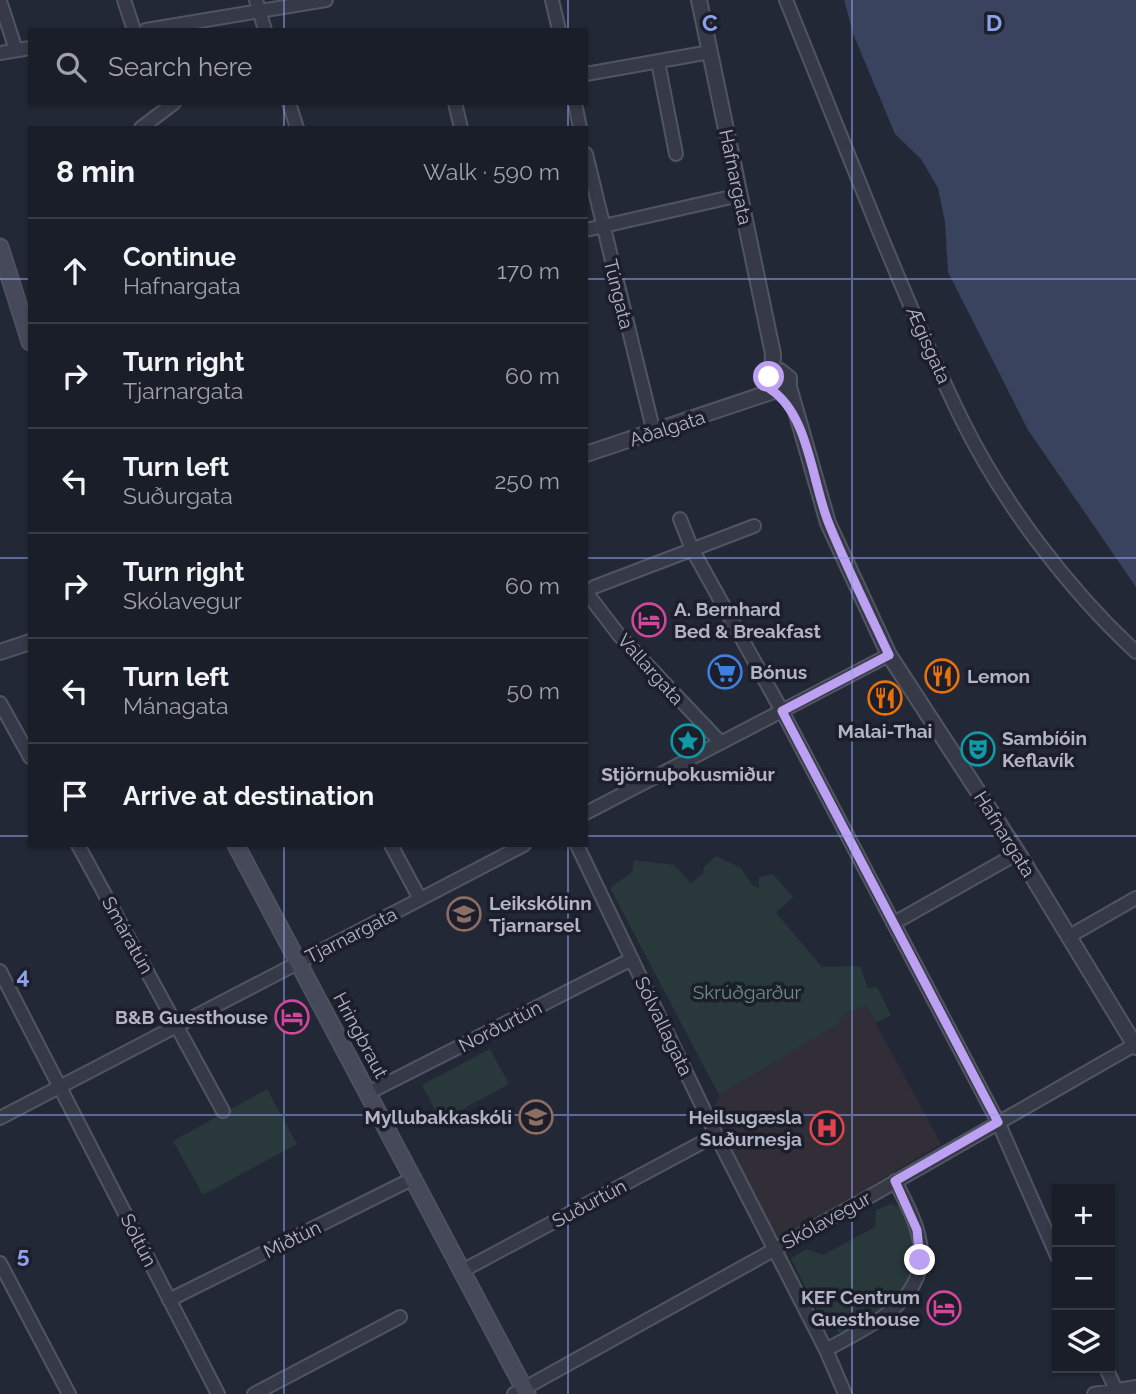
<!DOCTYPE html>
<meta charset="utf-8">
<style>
:root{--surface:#1a1e28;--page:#232730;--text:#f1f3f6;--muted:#9fa2a8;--line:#383c45}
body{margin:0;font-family:Raleway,sans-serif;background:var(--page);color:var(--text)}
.controls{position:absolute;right:21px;bottom:21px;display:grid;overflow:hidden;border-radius:0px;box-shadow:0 2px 5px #0004}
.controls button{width:63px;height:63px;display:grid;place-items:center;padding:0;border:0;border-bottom:2px solid var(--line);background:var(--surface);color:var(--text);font:35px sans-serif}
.stop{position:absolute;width:21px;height:21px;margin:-16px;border:5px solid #bca0f2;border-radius:50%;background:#fff}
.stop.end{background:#bca0f2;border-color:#fff;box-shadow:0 2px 7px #0008}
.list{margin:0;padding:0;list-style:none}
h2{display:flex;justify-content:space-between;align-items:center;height:91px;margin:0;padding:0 28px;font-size:30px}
h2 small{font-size:23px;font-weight:400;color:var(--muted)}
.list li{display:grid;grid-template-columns:46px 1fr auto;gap:21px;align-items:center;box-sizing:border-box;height:105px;padding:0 28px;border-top:2px solid var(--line)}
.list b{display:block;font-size:26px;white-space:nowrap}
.list p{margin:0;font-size:23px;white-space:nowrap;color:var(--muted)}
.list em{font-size:23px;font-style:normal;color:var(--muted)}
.icon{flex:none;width:38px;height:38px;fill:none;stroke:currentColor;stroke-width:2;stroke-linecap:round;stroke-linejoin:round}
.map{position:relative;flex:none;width:1136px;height:1394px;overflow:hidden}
.search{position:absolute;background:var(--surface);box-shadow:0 2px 5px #0004;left:28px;top:28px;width:560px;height:77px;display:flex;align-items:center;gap:18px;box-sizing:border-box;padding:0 24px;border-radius:0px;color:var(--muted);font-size:26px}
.panel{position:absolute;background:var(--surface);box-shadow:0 2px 5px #0004;left:28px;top:126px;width:560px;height:721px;border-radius:0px}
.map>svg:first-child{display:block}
</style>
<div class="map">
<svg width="1136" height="1394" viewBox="0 0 1136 1394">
<rect width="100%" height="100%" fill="#232836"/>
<path fill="#312e38" d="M867,1007L941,1144L790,1234L775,1239L713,1111L719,1095L837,1025L841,1017L858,1008Z"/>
<path fill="#29383b" d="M716,856L741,868L752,885L759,888V877L773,874L793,897L776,913L822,967L860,966L868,988L877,987L891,1015L876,1023L867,1007C854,1008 843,1013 837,1025L719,1095L610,888L632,872L634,860L674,865L691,883L703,873L704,867Z
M490,1049L509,1084L441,1121L422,1085Z
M267,1089L297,1144L203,1195L173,1141Z
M890,1204L899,1207C935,1280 903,1302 841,1335L835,1327L827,1331L791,1258L807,1249L823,1255L875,1227L876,1210Z"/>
<path fill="#3a435d" d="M844,0H1136V587L1028,430L948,272L945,222L938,188L921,159L895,134L854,36Z"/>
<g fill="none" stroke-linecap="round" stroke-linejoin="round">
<defs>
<path id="minor" d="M124,0L134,30
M256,0L265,30
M552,0L559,30
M786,0C817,77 848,154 879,231C905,294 932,359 962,420C1003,503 1068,589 1136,652
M0,1L16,50
M146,30L326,0
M0,53L30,48
M658,62L676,154
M586,74L710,52
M289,103L297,128
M455,103L461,128
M575,103L580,128
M141,128L174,103
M586,154L654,433
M586,230L740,195
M680,519L692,549L782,711L998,1122L1057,1256
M594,587L754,526
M586,592L619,635L721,743
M0,703L30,757
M586,813L889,655
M78,845L223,1111
M391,845L420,899
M577,845L716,1135L826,1350L845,1394
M894,923L1018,853
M1068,937L1136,898
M0,971L218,1394
M368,1093L632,959
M0,1118L524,845
M0,1263L69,1394
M462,1271L716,1135
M169,1300L414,1178
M826,1350C872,1324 938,1298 917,1230C912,1213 903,1197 895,1181
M1106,1368L1118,1394
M254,1394L400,1317
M514,1394L853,1206L1136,1044
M1094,1394L1136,1387"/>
<path id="tertiary" d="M699,0L773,354L772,373
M789,387L782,392L774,391L768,385L769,377L780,371L789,378V387L828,523L889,655L1018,853L1136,1047
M586,454L774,391
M0,652L30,642"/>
<path id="secondary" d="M0,247L30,342
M236,845L527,1394"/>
</defs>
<use href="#minor" stroke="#515561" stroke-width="16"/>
<use href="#tertiary" stroke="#515561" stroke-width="18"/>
<use href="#secondary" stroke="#515561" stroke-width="19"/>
<use href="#minor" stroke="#363a47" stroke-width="12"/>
<use href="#tertiary" stroke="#363a47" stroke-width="14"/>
<use href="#secondary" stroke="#454959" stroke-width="16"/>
</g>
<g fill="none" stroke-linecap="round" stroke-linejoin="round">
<path stroke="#bca0f2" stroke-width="9" d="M769,377L770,389C809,414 812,483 829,524C847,568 869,612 889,655L782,711L998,1122L895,1181L917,1230L920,1260"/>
</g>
<path fill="none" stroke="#8ea1eb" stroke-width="2" stroke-opacity="0.55" d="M284,0V30M568,0V30M852,0V1394M284,103V128M568,103V128M0,279H30M586,279H1136M0,558H30M586,558H1136M0,836H30M586,836H1136M284,845V1394M568,845V1394M0,1115H1136"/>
<defs>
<symbol id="hotel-ring" viewBox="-11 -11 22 22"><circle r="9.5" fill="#1c1f2b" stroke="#d1479c" stroke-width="1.5"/><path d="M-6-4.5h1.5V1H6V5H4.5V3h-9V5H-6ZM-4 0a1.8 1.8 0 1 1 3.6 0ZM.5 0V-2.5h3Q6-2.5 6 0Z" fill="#d1479c"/></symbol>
<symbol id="supermarket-ring" viewBox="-11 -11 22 22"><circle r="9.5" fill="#1c1f2b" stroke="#3f7fe0" stroke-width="1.5"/><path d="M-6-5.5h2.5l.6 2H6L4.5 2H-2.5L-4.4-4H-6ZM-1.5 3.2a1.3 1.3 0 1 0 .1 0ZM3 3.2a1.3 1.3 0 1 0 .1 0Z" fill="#3f7fe0"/></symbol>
<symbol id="restaurant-ring" viewBox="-11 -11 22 22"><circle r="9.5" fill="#1c1f2b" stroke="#e8710a" stroke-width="1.5"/><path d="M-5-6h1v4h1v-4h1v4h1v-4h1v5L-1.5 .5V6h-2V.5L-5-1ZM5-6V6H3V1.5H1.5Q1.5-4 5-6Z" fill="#e8710a"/></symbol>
<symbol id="sight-ring" viewBox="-11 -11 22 22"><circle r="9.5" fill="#1c1f2b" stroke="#0f9aa8" stroke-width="1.5"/><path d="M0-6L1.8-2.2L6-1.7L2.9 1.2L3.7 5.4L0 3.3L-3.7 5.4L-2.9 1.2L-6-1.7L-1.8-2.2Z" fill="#0f9aa8"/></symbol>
<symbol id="theatre-ring" viewBox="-11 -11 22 22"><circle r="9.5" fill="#1c1f2b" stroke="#0f9aa8" stroke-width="1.5"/><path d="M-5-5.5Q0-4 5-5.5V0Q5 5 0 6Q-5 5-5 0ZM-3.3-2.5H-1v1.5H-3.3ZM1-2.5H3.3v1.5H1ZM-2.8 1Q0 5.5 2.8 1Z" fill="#0f9aa8"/></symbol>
<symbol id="school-ring" viewBox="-11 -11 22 22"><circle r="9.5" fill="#1c1f2b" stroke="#8d6e63" stroke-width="1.5"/><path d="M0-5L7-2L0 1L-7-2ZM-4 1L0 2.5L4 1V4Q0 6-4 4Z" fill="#8d6e63"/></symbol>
<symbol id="hospital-ring" viewBox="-11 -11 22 22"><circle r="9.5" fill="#1c1f2b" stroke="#e0444e" stroke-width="1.5"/><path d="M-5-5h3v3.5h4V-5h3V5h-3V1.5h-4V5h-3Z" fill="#e0444e"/></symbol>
</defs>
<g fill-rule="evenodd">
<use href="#hotel-ring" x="630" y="601" width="38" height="38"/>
<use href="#supermarket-ring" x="706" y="653" width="38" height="38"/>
<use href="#restaurant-ring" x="923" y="657" width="38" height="38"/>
<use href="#restaurant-ring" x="866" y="679" width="38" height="38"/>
<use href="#sight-ring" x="669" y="722" width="38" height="38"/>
<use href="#theatre-ring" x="959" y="730" width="38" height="38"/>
<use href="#school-ring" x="445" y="895" width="38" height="38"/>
<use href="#hotel-ring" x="273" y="998" width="38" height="38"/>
<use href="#school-ring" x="517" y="1098" width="38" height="38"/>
<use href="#hospital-ring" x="808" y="1109" width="38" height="38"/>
<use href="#hotel-ring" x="925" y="1289" width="38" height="38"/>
</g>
<g text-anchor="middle" stroke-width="7" stroke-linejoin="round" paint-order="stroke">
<g font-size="19" fill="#b1b5c3" stroke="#1c1f2b">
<text transform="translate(736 177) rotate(78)" y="7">Hafnargata</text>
<text transform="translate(619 294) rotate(76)" y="7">Túngata</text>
<text transform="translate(929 345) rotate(66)" y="7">Ægisgata</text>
<text transform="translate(667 428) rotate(-18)" y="7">Aðalgata</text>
<text transform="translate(651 669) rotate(48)" y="7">Vallargata</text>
<text transform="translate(1005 834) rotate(58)" y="7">Hafnargata</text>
<text transform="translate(128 935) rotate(61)" y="7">Smáratún</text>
<text transform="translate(351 935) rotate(-27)" y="7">Tjarnargata</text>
<text transform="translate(500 1026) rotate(-27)" y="7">Norðurtún</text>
<text transform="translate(664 1026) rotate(64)" y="7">Sólvallagata</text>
<text transform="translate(361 1035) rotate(62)" y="7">Hringbraut</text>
<text transform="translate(589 1203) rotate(-28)" y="7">Suðurtún</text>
<text transform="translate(826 1220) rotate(-29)" y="7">Skólavegur</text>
<text transform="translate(292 1239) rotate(-26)" y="7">Miðtún</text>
<text transform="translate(139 1240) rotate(63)" y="7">Sóltún</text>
</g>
<g font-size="19" font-weight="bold" fill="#b1b5c3" stroke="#1c1f2b" text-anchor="start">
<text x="674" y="616">A. Bernhard<tspan x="674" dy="22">Bed &amp; Breakfast</tspan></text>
<text x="750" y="679">Bónus</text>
<text x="967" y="683">Lemon</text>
<text x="885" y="738" text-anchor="middle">Malai-Thai</text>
<text x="1002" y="745">Sambíóin<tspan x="1002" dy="22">Keflavík</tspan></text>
<text x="688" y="781" text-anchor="middle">Stjörnuþokusmiður</text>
<text x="489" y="910">Leikskólinn<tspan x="489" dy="22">Tjarnarsel</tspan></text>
<text x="268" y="1024" text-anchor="end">B&amp;B Guesthouse</text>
<text x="512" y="1124" text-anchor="end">Myllubakkaskóli</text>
<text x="802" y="1124" text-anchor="end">Heilsugæsla<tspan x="802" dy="22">Suðurnesja</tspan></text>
<text x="920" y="1304" text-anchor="end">KEF Centrum<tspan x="920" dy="22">Guesthouse</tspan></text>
</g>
<g font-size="19" fill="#6b917b" stroke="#1c1f2b">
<text x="747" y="999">Skrúðgarður</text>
</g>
</g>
<g font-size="23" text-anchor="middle" font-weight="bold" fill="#8ea1eb" stroke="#1c1f2b" stroke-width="7" stroke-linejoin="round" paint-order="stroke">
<text x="710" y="31">C</text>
<text x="994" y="31">D</text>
<text x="23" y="984">4</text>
<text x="23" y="1263">5</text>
</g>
</svg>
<div class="controls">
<button>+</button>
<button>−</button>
<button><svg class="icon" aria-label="layers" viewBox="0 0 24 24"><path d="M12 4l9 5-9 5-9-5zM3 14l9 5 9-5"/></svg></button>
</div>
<div class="stop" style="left:769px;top:377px"></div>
<div class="stop end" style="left:920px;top:1260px"></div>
<div class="search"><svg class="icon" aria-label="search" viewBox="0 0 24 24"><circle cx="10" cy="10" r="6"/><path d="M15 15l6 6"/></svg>Search here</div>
<section class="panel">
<h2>8 min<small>Walk · 590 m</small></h2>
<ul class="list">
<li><svg class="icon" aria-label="ahead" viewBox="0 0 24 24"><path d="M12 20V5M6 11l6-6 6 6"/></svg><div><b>Continue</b><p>Hafnargata</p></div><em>170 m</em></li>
<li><svg class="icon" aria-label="right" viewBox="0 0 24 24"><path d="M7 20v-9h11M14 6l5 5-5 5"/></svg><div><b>Turn right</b><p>Tjarnargata</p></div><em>60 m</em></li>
<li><svg class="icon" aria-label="left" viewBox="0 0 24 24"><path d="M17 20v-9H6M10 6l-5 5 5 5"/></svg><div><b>Turn left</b><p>Suðurgata</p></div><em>250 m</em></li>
<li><svg class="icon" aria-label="right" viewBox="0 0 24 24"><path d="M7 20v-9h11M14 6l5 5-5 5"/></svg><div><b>Turn right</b><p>Skólavegur</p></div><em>60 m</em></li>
<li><svg class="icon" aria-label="left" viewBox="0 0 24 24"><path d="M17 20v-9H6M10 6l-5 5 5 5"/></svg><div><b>Turn left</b><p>Mánagata</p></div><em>50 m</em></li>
<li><svg class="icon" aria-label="arrive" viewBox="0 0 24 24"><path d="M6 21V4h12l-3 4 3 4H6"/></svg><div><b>Arrive at destination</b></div></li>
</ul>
</section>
</div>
